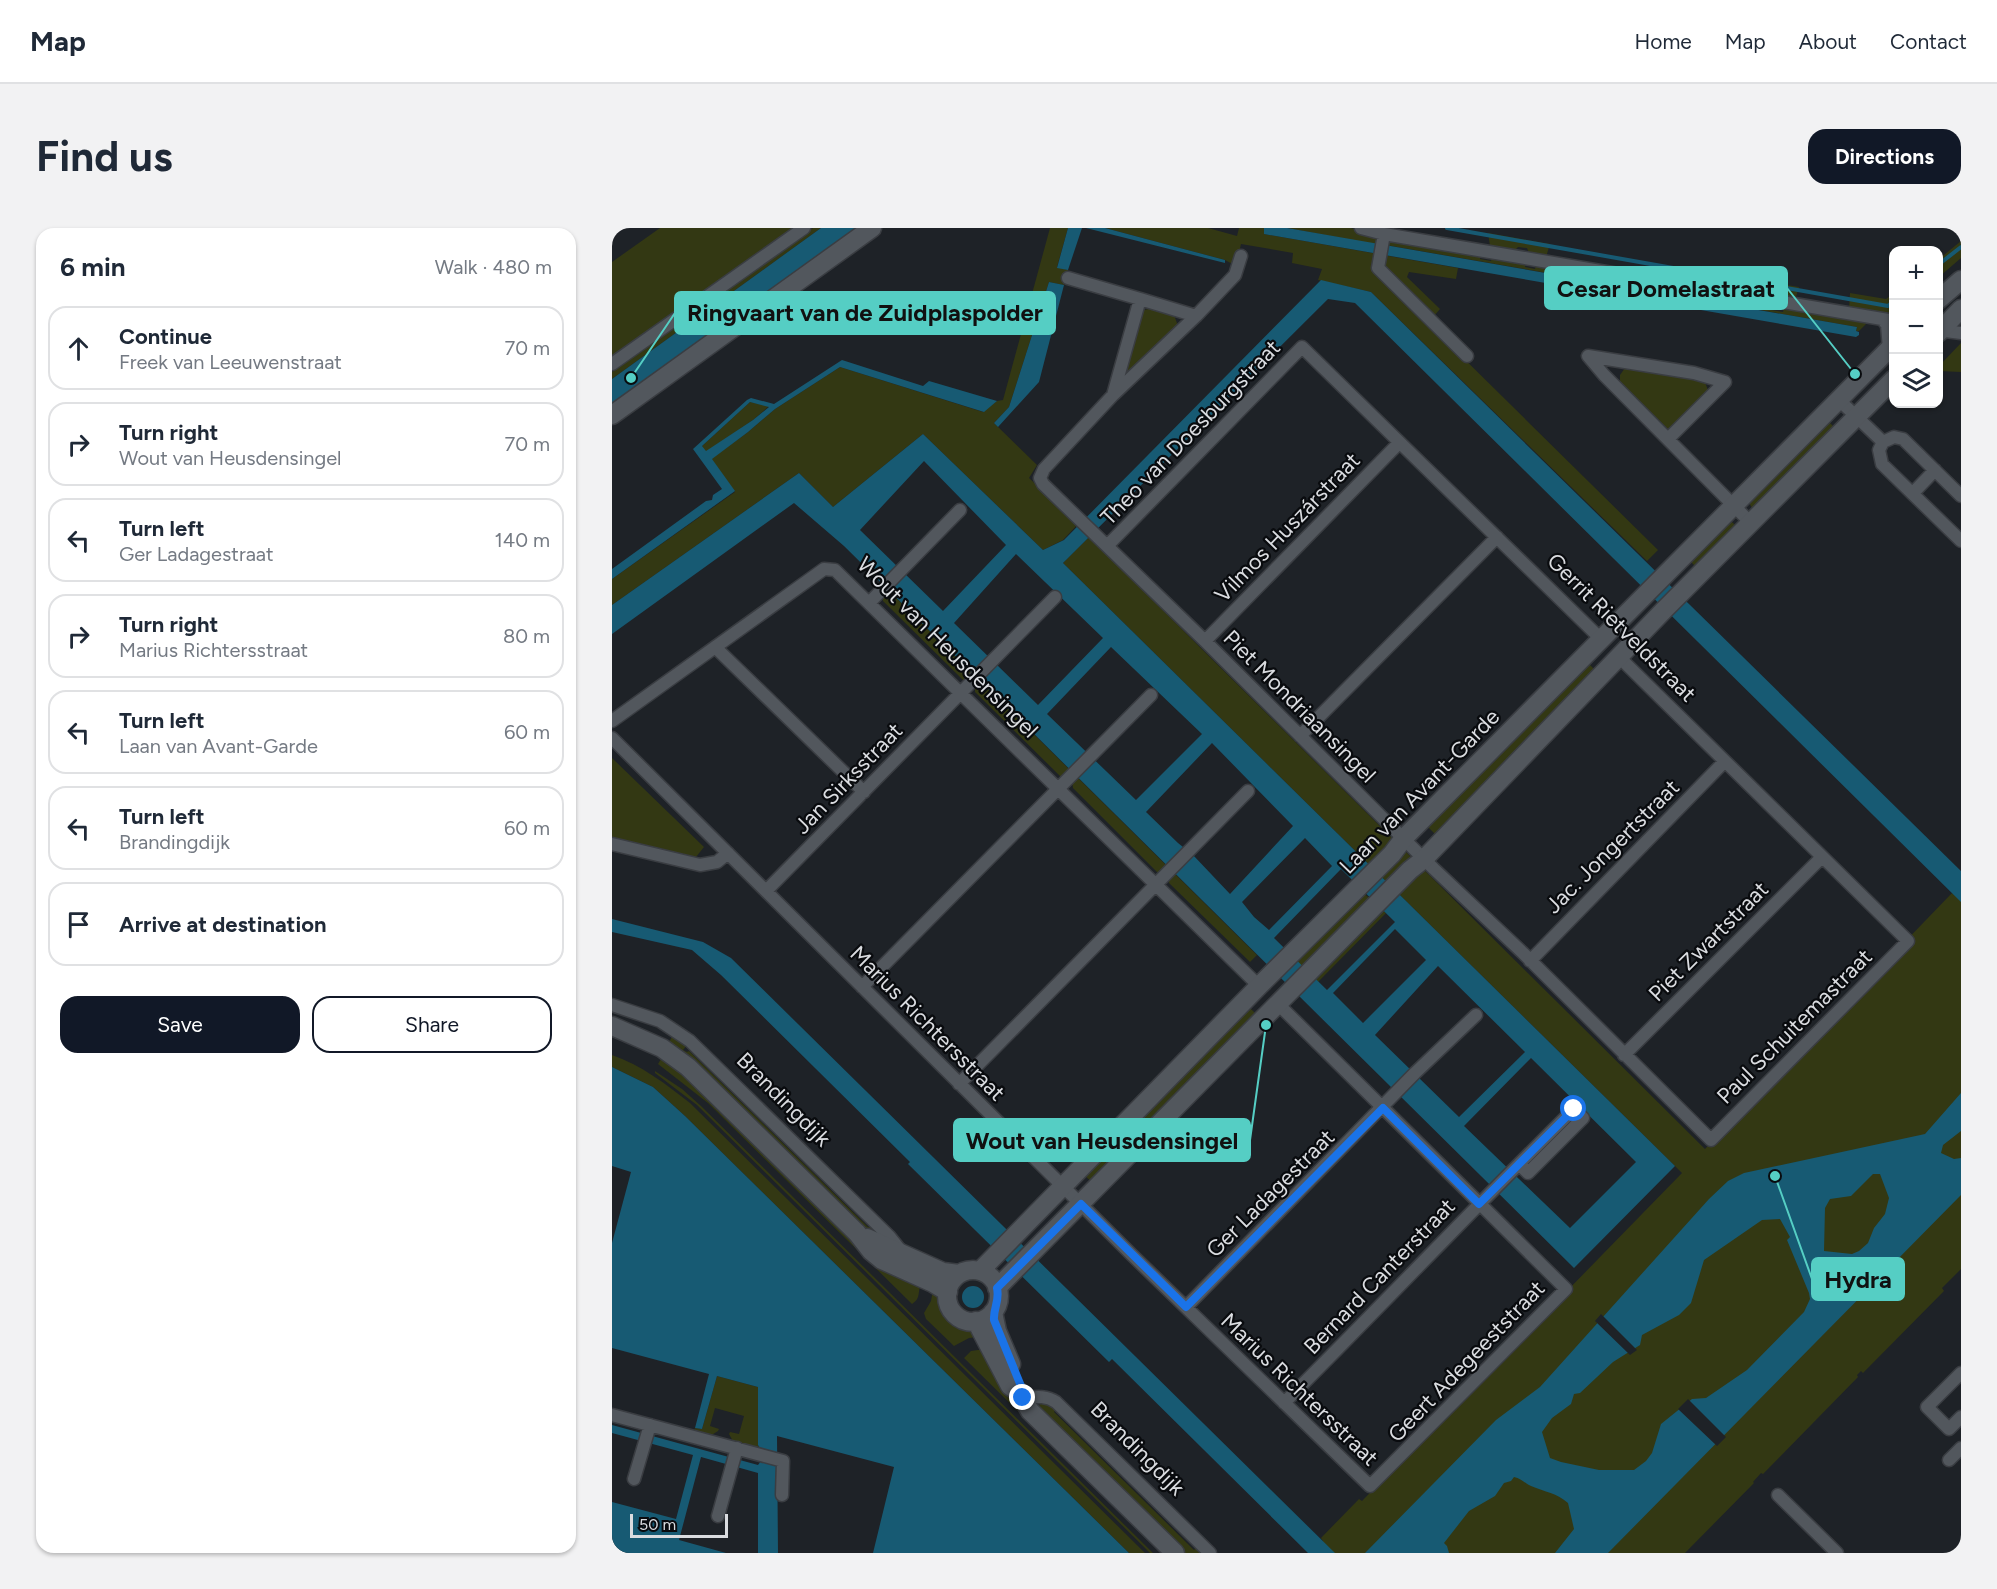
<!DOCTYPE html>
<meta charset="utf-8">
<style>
:root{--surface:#fff;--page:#f2f2f3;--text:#1f2937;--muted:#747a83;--line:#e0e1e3;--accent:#111827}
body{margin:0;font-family:Figtree,sans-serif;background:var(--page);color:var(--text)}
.controls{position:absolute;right:18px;top:18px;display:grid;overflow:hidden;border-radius:12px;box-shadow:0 2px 4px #0004}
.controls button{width:54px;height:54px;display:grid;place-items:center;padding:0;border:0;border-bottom:2px solid var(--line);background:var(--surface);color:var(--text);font:30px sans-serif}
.scale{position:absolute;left:18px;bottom:15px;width:98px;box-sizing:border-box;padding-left:6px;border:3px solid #dadce0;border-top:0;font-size:16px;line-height:21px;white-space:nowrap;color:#dadce0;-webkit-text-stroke:4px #090b0e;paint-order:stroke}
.stop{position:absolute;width:18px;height:18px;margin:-14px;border:4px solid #1a73e8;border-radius:50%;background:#fff}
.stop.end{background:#1a73e8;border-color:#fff;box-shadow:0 2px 6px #0008}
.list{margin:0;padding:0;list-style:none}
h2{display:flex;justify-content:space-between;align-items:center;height:78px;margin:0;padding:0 24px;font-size:26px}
h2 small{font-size:20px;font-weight:400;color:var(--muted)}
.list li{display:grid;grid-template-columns:39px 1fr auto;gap:18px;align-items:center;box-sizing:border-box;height:84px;margin:0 12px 12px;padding:0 12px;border:2px solid var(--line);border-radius:18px}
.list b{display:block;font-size:22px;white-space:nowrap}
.list p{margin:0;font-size:20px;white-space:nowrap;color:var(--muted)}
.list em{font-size:20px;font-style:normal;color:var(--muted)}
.actions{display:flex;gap:12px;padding:18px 24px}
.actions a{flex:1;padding:14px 0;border:2px solid var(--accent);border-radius:18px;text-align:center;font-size:21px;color:var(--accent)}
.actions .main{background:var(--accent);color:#fff}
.icon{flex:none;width:33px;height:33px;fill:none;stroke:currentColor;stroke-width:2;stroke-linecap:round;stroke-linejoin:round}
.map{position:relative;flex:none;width:1349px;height:1325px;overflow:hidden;border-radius:18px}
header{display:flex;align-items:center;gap:36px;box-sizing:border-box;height:84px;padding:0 30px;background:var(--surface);border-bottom:2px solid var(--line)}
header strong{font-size:28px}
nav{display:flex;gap:33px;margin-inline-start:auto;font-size:21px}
.intro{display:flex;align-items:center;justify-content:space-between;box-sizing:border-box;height:144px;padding:0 36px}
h1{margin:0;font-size:42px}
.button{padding:15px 27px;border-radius:18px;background:var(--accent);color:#fff;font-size:21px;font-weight:700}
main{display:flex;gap:36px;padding:0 36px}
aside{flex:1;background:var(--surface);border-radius:18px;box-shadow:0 2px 4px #0004}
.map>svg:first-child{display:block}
</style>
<header>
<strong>Map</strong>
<nav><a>Home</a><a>Map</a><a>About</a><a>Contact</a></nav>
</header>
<div class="intro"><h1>Find us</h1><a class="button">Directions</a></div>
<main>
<aside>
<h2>6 min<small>Walk · 480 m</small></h2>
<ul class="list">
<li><svg class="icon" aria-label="ahead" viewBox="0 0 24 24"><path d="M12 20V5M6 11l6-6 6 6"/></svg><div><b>Continue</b><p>Freek van Leeuwenstraat</p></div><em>70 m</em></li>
<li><svg class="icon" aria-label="right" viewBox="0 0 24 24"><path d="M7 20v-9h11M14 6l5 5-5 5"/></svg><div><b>Turn right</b><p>Wout van Heusdensingel</p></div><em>70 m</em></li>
<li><svg class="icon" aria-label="left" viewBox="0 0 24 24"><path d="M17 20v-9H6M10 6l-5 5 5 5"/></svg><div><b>Turn left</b><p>Ger Ladagestraat</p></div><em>140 m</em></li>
<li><svg class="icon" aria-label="right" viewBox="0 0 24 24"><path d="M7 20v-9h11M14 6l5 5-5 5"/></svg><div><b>Turn right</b><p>Marius Richtersstraat</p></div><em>80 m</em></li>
<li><svg class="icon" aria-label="left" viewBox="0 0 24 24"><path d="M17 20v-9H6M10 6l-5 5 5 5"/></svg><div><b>Turn left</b><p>Laan van Avant-Garde</p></div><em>60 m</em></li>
<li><svg class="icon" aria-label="left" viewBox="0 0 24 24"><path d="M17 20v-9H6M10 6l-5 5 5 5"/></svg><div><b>Turn left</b><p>Brandingdijk</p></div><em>60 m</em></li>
<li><svg class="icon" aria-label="arrive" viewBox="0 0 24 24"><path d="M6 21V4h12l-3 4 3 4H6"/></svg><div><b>Arrive at destination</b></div></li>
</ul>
<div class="actions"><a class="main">Save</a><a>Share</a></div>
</aside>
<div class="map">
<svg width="1349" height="1325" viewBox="0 0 1349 1325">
<rect width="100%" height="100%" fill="#1e2227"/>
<path fill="#333813" d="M48,0H182L0,129V34Z
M201,0H209L0,151V144Z
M438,0H456L445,39L456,42L452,57L437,54L397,179L382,195L425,237L417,250L466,296L451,312L431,322L311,206L221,279L187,245L0,377V351L123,264L99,231L136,204L163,181L228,139L371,184L385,173L391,172Z
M493,0H596L625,8L627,0H652V6L766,26L761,41L1046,322L1035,333L759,64L706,52L710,41L680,35L681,25L629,16L624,38L613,32Z
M675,0H739L768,10L767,17Z
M876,5L938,16L934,29L917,25L915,20L906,19L903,22L878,18Z
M780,12L869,28L868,31L879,33L880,29L913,35V39L923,41L924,37L950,41V45L967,48L968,44L990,48V52L1008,55L1009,52L1031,55V59L1049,62L1050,59L1070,62V66L1091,70L1092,66L1114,70L1113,74L1131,77L1132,73L1154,77L1153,81L1171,84L1172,80L1256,94L1247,103H1244L1245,99L774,17V14Z
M1349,13V30L1327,49V31Z
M771,27L846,40L844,51L797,44L795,49L828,81L822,88L770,38Z
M1139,51L1187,59L1183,72L1139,64Z
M1238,65L1274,71L1281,66V87L1280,88L1237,81Z
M537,81L562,87L566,98L515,147L513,145L528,87L532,82Z
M1349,115V144L1327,143V138Z
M1013,140L1092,152L1096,162L1095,167L1061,200L1056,201L1008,154V147Z
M138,174L157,178L141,192L94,224L90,218Z
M1214,191L1225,202L1144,281L1140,280L1136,273Z
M1119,293L1125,299L1087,342L1076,331Z
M477,309L1093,921L1340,665L1341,666L1349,658V1041L1330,1060L1332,1063L1251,1145L1249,1143L1245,1147L1246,1149L1151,1246L1149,1245L1141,1254L1142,1255L1073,1325H699L711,1313L709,1310L747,1271L750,1273L1070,945L451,335Z
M276,362L361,446L356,452H351L271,373V368Z
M975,434L986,445L825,608L814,597Z
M368,453L459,543L454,548H448L363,464V458Z
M0,530L92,619L84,629L0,609Z
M465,549L556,639L551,644H545L461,560L460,554Z
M562,645L645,727L638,734L557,655V650Z
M750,664L761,673L693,742L682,732Z
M767,679L774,685L706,754L699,748L704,744L708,747L765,687Z
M636,778L647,789L482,956L471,946Z
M61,807L75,817L71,822L75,824L77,823L256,999L262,998L269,1011L252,1000L57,814Z
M0,827C29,837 54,856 78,875L533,1325H517L73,888L41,859L0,839Z
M49,831L85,858L308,1058C306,1066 308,1071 300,1076L96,875L46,836Z
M43,843L70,861L89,878L541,1325H538L85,877L43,845Z
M321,1061L329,1068L331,1080L337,1090L357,1100L366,1109L357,1110L342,1118L314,1091L312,1085L319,1073Z
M373,1121L550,1325L352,1130L359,1123Z
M105,1148L146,1159V1217L150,1223L123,1217L117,1206L118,1204L127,1206L132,1188L103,1180L98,1198L107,1201L106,1203L95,1210L81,1206L83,1200L90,1201Z
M431,1173L445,1180L442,1184L582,1322L585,1319L593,1325H572L559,1313L426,1179Z"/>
<path fill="#175a73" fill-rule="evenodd" d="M209,0H248L0,177V151Z
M456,0H470L456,42L445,40Z
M474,0H493L613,32V35Z
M652,0H675L1245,99L1244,103L1247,104V107L1244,109L652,6Z
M709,52L759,64L1349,643V674L743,75L716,71L451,335L1063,938L962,1040L232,318L182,275L0,406V377L187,245L221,279L311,206L431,322L452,312ZM312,233L394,317L331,383L248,302ZM404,326L491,410L426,477L342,395ZM499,419L590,506L524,572L435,486ZM600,515L681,598L618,666L581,627L566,615L534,584ZM693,610L720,638L657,702L642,689L630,674ZM729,641L783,694L715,762L662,710ZM783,701L814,732L751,795L721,765ZM826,738L913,824L847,889L763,807ZM919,830L1024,934L958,1000L852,898Z
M437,54L452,57L427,154L386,199L382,195L397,179Z
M230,132L311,158L317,153L385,173L372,184L228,139L163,181L136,204L100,231L123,263L0,351V341L94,273L100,272L101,267L110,261L81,221L135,172L139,170L162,176ZM138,174L157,179L141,192L94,223L90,218Z
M0,691L91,714L119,730L723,1325H696L500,1131L497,1134L296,936L298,934L109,747L80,722L0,704Z
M0,839L41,859L73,888L517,1325H261L282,1239L165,1208L166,1325H146V1245L89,1229L67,1312L114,1325H12L0,1322V1274L64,1291L81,1227L0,1205V1197L146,1237L149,1233L150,1223L146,1217V1159L105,1148L90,1201L83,1200L97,1146L0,1120V1015L19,944L0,938Z
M1349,865V903L1331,917L1329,925L1342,931L1349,930V967L996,1325H943L962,1301L956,1275C945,1265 933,1264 919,1258C912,1255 909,1250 902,1249L899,1253L892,1255L883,1268L857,1283L832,1315L835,1318L837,1325H753L884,1192L928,1159L1097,971L1116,953L1132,945L1313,906ZM1261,946H1268L1277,970L1273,986L1262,1000L1256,1015L1247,1023L1240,1026L1212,1023L1213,980L1218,971L1239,968ZM1168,991L1178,1009L1175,1012L1197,1065L1198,1071L1192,1084L1135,1142L1094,1170L1080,1171L1049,1196L1040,1225L1034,1233L1022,1242H987L949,1234L938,1230L930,1204L940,1190L959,1176L962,1166L968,1165L1001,1134L1028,1117L1030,1107L1067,1087L1079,1075L1092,1032L1150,992Z
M350 1069a11 11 0 1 1 22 0a11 11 0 1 1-22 0Z"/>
<path fill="#1e2227" d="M989,1086L1025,1122L1018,1127L983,1093Z
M1076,1171L1114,1209L1105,1218L1066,1181Z"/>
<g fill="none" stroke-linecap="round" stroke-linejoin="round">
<path stroke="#175a73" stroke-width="4" d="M835,0L1276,78L1282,73
M1326,37L1349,19"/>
<defs>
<path id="street" d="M749,0L772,6L1282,93
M772,6L766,40L855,128
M629,28L623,47L584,88L501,167L432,241L428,250L431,256L593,413L822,641L911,725L1099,912L1296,713L1007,429
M456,50L528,71
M1270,91L1275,97L1277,121
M1326,102L1349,105
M0,136L192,0
M501,167L528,71L584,88
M1227,172L1271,214
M1056,211L1113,154L1082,145L976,128L992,147L1139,295
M1301,265L1323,242
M1349,268L1291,211L1282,209L1271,214L1267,222L1270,236L1349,313
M495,318L690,119L990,412
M257,375L348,282
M593,413L787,215
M103,419L252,564
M0,493L212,341L223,342L647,758
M688,508L885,309
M0,510L520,1027L758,1258L954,1061L666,776
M0,616L88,637L105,634L116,625
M154,663L443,369
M918,733L1113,533
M250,759L539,467
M0,777L48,793L78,813L277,1008L289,1023
M1012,827L1210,629
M347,856L636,563
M574,1079L803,845L864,787
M1349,1145L1315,1179L1337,1201L1349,1189
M411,1170C423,1169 434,1167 444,1174L598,1325
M672,1175C769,1078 864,978 962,881L971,890L916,945L907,936
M0,1187L171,1233L170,1267
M1337,1232L1349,1220
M22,1251L38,1197
M1166,1267L1225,1325
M106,1288L125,1220"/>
<path id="secondary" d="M1326,72L1349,52
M1326,105L1349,81
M0,187L260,0
M0,798L50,820L76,839L245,1005L259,1023L270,1032L321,1055L336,1064
M255,1010L331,1044L347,1046
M335 1068a26 26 0 1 1 52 0a26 26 0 1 1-52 0Z
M368,1043L647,758L780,626L792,610L1282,116
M385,1060L798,642L812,631L1051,383L1282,151
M381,1084L385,1103L399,1136
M364,1093L398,1158L407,1164L418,1183L563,1325"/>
</defs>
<use href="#street" stroke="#3a3d42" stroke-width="15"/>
<use href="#secondary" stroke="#3a3d42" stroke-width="21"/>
<use href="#street" stroke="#52575d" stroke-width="12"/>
<use href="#secondary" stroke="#52575d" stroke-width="18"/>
</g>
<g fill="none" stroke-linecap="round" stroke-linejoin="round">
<path stroke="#1a73e8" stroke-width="8" d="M411,1170L407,1164L409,1158L382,1092C381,1081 388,1073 385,1060L469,976L574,1079L771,880L867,976L962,881"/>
</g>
<g text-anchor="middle" stroke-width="4.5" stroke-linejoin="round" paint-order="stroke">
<g font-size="22" fill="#dadce0" stroke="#090b0e">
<text transform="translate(578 204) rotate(-46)" y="8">Theo van Doesburgstraat</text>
<text transform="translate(675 299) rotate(-46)" y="8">Vilmos Huszárstraat</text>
<text transform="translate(1010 399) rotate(45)" y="8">Gerrit Rietveldstraat</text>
<text transform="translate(336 419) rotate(45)" y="8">Wout van Heusdensingel</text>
<text transform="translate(688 478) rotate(45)" y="8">Piet Mondriaansingel</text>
<text transform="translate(236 550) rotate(-46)" y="8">Jan Sirksstraat</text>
<text transform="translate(807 563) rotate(-46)" y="8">Laan van Avant-Garde</text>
<text transform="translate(1000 618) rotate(-45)" y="8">Jac. Jongertstraat</text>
<text transform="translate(1096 713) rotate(-45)" y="8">Piet Zwartstraat</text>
<text transform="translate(316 795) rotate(45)" y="8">Marius Richtersstraat</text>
<text transform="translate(1182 798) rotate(-45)" y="8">Paul Schuitemastraat</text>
<text transform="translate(172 871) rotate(45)" y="8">Brandingdijk</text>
<text transform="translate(658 965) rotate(-45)" y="8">Ger Ladagestraat</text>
<text transform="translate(767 1048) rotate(-46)" y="8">Bernard Canterstraat</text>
<text transform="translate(854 1133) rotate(-46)" y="8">Geert Adegeeststraat</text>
<text transform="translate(688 1161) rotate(44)" y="8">Marius Richtersstraat</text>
<text transform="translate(526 1220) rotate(45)" y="8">Brandingdijk</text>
</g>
</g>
<path fill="none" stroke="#55cec4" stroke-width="2" d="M1243 146L1175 60M19 150L63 85M654 797L638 912M1163 948L1200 1051"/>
<g fill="#55cec4" stroke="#090b0e" stroke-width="2">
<circle cx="1243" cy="146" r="6"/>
<circle cx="19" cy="150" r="6"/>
<circle cx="654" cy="797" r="6"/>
<circle cx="1163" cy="948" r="6"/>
</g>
<g fill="#55cec4" stroke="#55cec4" stroke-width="2">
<rect x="933" y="39" width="242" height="42" rx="6"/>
<rect x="63" y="64" width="380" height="42" rx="6"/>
<rect x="342" y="891" width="296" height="42" rx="6"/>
<rect x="1200" y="1030" width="92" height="42" rx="6"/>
</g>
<g font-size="24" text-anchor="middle" font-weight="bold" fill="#111">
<text x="1054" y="69">Cesar Domelastraat</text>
<text x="253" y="93">Ringvaart van de Zuidplaspolder</text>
<text x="490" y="921">Wout van Heusdensingel</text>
<text x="1246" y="1060">Hydra</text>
</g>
</svg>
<div class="controls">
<button>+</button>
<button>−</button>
<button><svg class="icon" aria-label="layers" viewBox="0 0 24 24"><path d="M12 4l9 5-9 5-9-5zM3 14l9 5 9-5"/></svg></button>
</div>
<div class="scale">50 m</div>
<div class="stop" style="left:962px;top:881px"></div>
<div class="stop end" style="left:411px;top:1170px"></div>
</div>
</main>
